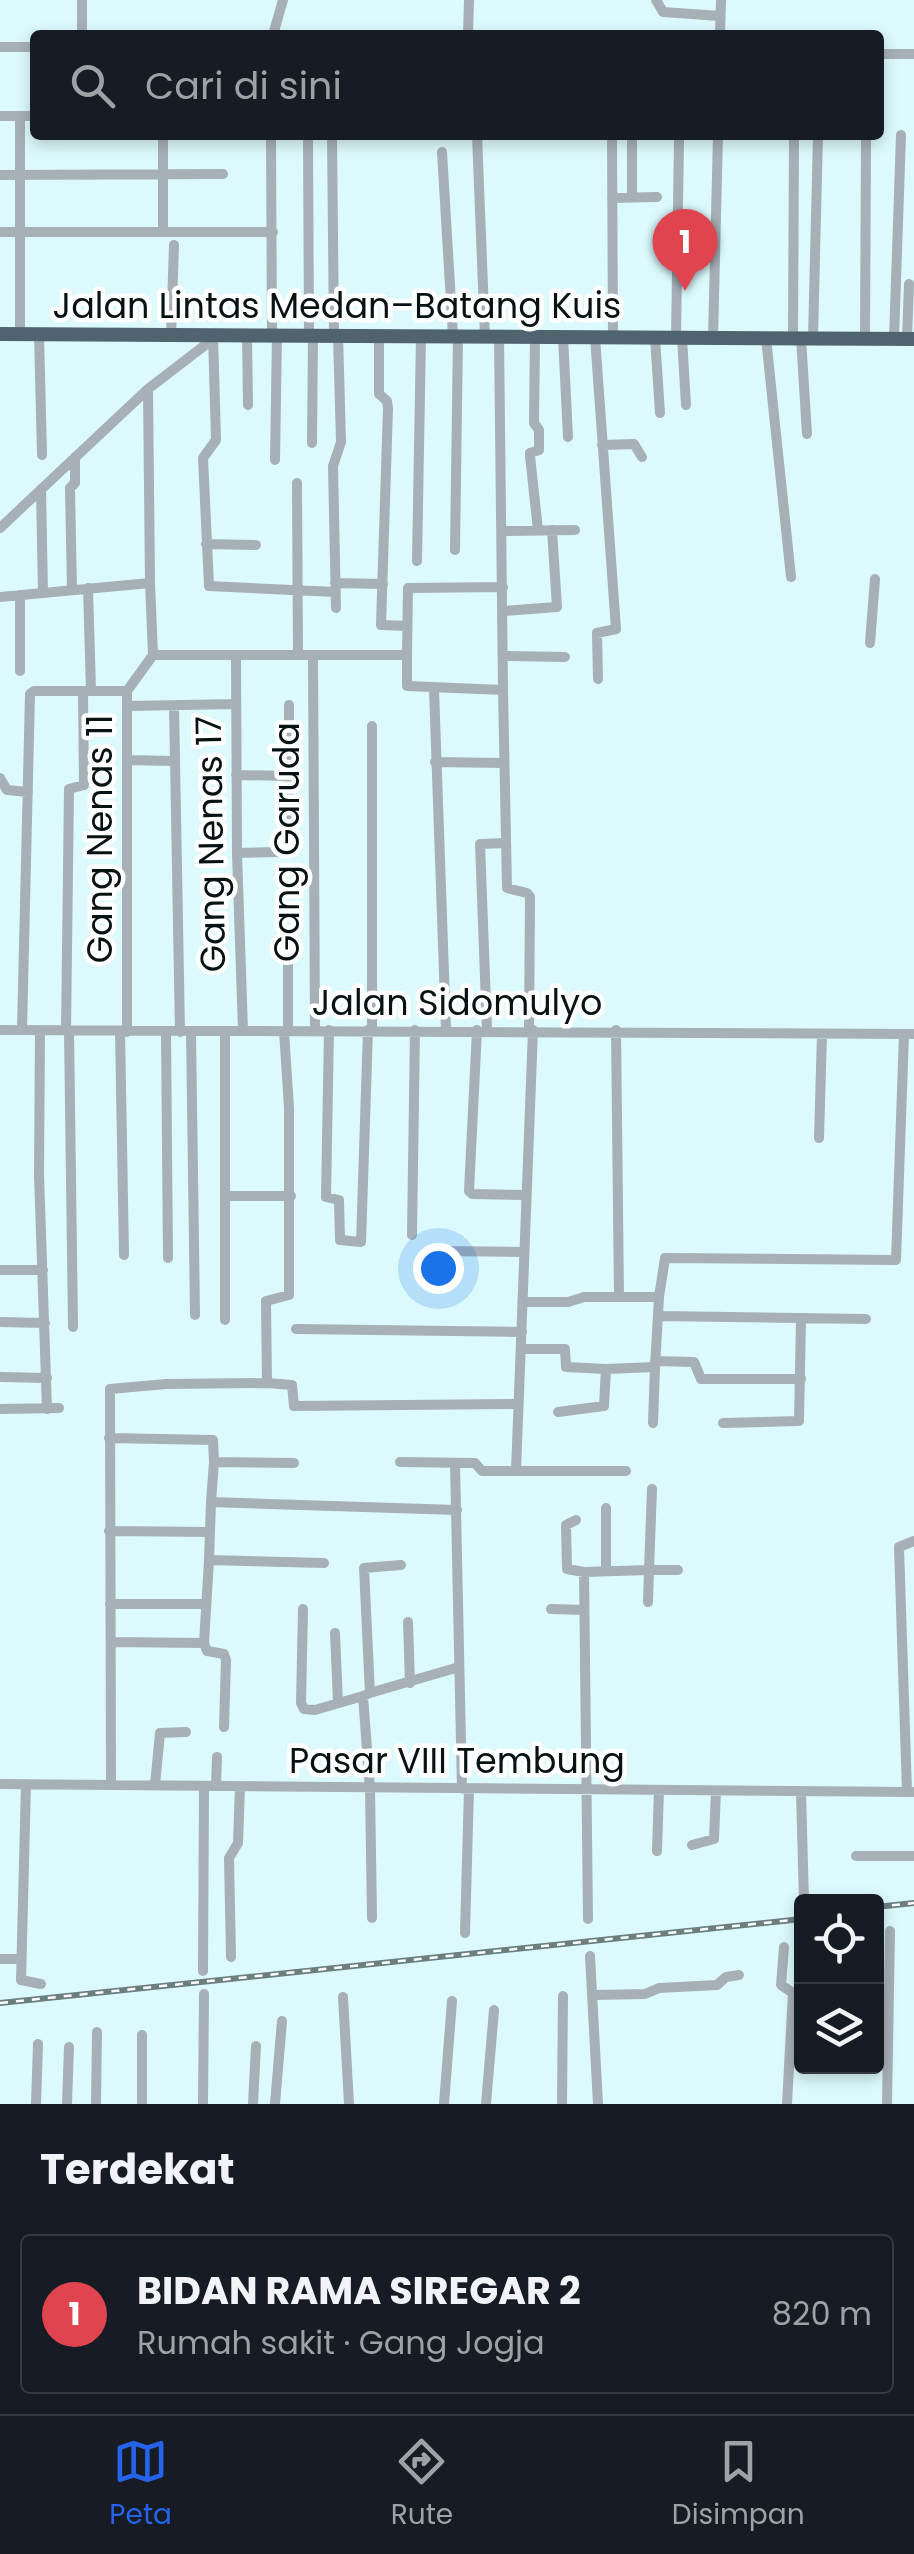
<!DOCTYPE html>
<html lang="id">
<meta charset="utf-8">
<style>
:root{--surface:#171b24;--page:#20242c;--text:#f1f3f6;--muted:#9ea1a6;--line:#363941;--accent:#2563eb}
body{margin:0;font-family:Poppins,sans-serif;background:var(--page);color:var(--text)}
.controls{position:absolute;right:30px;bottom:30px;display:grid;overflow:hidden;border-radius:10px;box-shadow:0 5px 15px #0003}
.controls button{width:90px;height:90px;display:grid;place-items:center;padding:0;border:0;border-bottom:2px solid var(--line);background:var(--surface);color:var(--text);font:50px sans-serif}
.you{position:absolute;left:438px;top:1268px;width:35px;height:35px;margin:-25px;border:8px solid #fff;border-radius:50%;background:#1a73e8;box-shadow:0 0 0 15px #1a73e833}
.badge{display:grid;place-items:center;width:65px;height:65px;border-radius:50%;background:var(--accent);color:#fff;font-size:32px;font-weight:700}
.pin{position:absolute;translate:-50% -82px;filter:drop-shadow(0 2px 5px #0008)}
.pin::after{content:'';position:absolute;top:52px;width:35px;height:30px;background:inherit;clip-path:polygon(0 0,100% 0,50% 100%)}
.list{margin:0;padding:0;list-style:none}
h2{display:flex;justify-content:space-between;align-items:center;height:130px;margin:0;padding:0 40px;font-size:42px}
h2 small{font-size:32px;font-weight:400;color:var(--muted)}
.list li{display:grid;grid-template-columns:65px 1fr auto;gap:30px;align-items:center;box-sizing:border-box;height:160px;margin:0 20px 20px;padding:0 20px;border:2px solid var(--line);border-radius:10px}
.list b{display:block;font-size:38px;white-space:nowrap}
.list p{margin:0;font-size:32px;white-space:nowrap;color:var(--muted)}
.list em{font-size:32px;font-style:normal;color:var(--muted)}
.icon{flex:none;width:55px;height:55px;fill:none;stroke:currentColor;stroke-width:2;stroke-linecap:round;stroke-linejoin:round}
.map{position:relative;flex:none;width:914px;height:2104px;overflow:hidden}
.search{position:absolute;background:var(--surface);box-shadow:0 5px 15px #0003;left:30px;right:30px;top:30px;height:110px;display:flex;align-items:center;gap:25px;box-sizing:border-box;padding:0 35px;border-radius:10px;color:var(--muted);font-size:38px}
.sheet{height:310px;background:var(--surface)}
nav{display:flex;justify-content:space-around;align-items:center;box-sizing:border-box;height:140px;border-top:2px solid var(--line);background:var(--surface);font-size:28px;color:var(--muted)}
nav a{display:grid;justify-items:center;gap:5px}
nav .on{color:var(--accent)}
.map>svg:first-child{display:block}
</style>
<div class="map">
<svg width="914" height="2104" viewBox="0 0 914 2104">
<rect width="100%" height="100%" fill="#dcfafd"/>
<g fill="none" stroke-linecap="round" stroke-linejoin="round">
<path stroke="#a6b0b6" stroke-width="10" d="M82,0V35
M656,0L663,12L720,16
M273,35L283,0
M468,35L469,0
M720,35L721,0
M0,47H35
M879,54H914
M0,116H35
M163,135V232
M271,135L272,335
M308,135L309,335
M332,135L334,335
M477,135L485,337
M612,135L613,337
M632,135V198
M442,152L453,336
M0,175L223,174
M612,198L657,197
M0,232H273
M20,334V116
M39,334L42,455
M171,335L174,245
M213,335L216,440L203,458L209,586L335,592
M247,335L248,405
M379,336V394L387,401L388,408L381,625L407,626
M535,337L534,423L539,430V450L530,453V456L538,530
M563,337L568,437
M595,337L616,629L597,633L598,679
M655,338L660,413
M676,338L679,140
M682,338L686,405
M713,338L718,135
M766,338L791,577
M793,338L794,135
M801,338L807,434
M813,338L818,135
M865,339L866,141
M894,339L901,135
M907,339L909,284
M148,389L150,583
M312,443L313,335
M602,445L634,444L642,457
M275,460L277,335
M297,483L298,655
M41,489L43,593
M0,528L148,389L213,339
M502,531L575,530
M206,544L256,545
M455,550L458,336
M417,561L421,336
M335,583L383,584
M88,588L91,691
M72,590L70,488L75,483V457
M0,597L150,583L153,655H407V686L503,690L499,337
M336,608L333,466L341,442L338,335
M503,611L557,607L552,530
M870,643L875,579
M236,655L237,853L243,1031
M313,655L315,1030
M407,655L408,588L503,587
M503,656L565,657
M20,671V595
M434,689L446,1030
M503,690L507,888L527,893L530,897L529,1030
M129,706L235,704
M174,706L180,1032
M372,726V1030
M128,760L174,761
M435,762L504,763
M236,775L289,776V705
M0,778L7,790L28,792
M237,853L280,852L288,848V776
M288,963V1031
M0,1030L914,1034
M22,1030L30,694L34,691H127
M40,1030L39,1175L47,1409
M329,1030L326,1197L339,1200L340,1240L361,1242L368,1030
M477,1030L469,1191L472,1194L526,1195
M487,1030L480,844L506,843
M616,1030L619,1297
M66,1031L69,789L84,785L83,691
M69,1031L73,1327
M120,1031L124,1255
M127,1032V691L153,655
M166,1032L168,1258
M191,1032L195,1315
M819,1138L822,1034
M227,1196H291
M412,1235L415,1030
M438,1251L522,1252
M0,1270H43
M524,1302H568L584,1297H659
M659,1316L866,1319
M225,1320V1031
M0,1322L45,1323
M296,1329L522,1332
M521,1349H565L566,1367L606,1369
M655,1361L694,1362L701,1379H801
M0,1377L47,1378
M267,1383L292,1385L294,1406L516,1404
M0,1409L59,1408
M558,1412L604,1406L606,1369L655,1367L659,1297L665,1258L896,1260L904,1034
M653,1423L655,1367
M723,1423L799,1421L801,1319
M109,1438L213,1440L214,1462L294,1463
M400,1462L475,1463L482,1471H626
M455,1463L462,1789
M516,1471L533,1030
M652,1489L649,1570H678
M211,1502L214,1462
M576,1520L566,1525L567,1569L584,1572L649,1570L648,1602
M109,1531L210,1532
M324,1563L209,1560L211,1502L457,1510
M606,1570V1508
M584,1572L588,1919
M110,1604H200
M303,1609L301,1703L304,1709L315,1710L363,1696
M551,1609L584,1610
M408,1622L410,1683
M335,1633L338,1703
M112,1642L204,1643L207,1651L224,1654L226,1660L224,1727
M204,1643L209,1560
M370,1693L459,1667
M0,1784L914,1792
M26,1784L21,1980L41,1984
M111,1784L110,1389L166,1384L267,1383L266,1301L289,1295V1108L284,1031
M155,1785L160,1733L186,1732
M216,1786L217,1757
M801,1792L804,1902
M907,1792L899,1547L914,1541
M692,1845L714,1839L716,1791
M657,1851L659,1790
M856,1856H914
M372,1918L370,1789L363,1696L370,1693L364,1568L401,1565
M465,1933L469,1789
M784,1947L781,1985L793,1993L787,2104
M590,1956L598,2104
M231,1957L229,1858L238,1843L240,1787
M0,1959H21
M203,1971L204,1786
M594,1995L645,1994L659,1988L717,1985L726,1977L739,1975
M343,1997L349,2104
M142,2035V2104
M36,2104L38,2044
M67,2104L69,2047
M96,2104L97,2032
M203,2104L204,1994
M253,2104L256,2046
M275,2104L282,2021
M444,2104L452,2001
M486,2104L494,2010
M562,2104L563,1996
M887,2104L890,1931"/>
<path stroke="#506470" stroke-width="14" d="M0,334L914,339"/>
<defs>
<path id="rail" d="M876,1907L914,1903
M0,2003L802,1919"/>
</defs>
<use href="#rail" stroke="#6b7e80" stroke-width="6"/>
<use href="#rail" stroke="#fff" stroke-width="2.5" stroke-dasharray="8" stroke-linecap="butt"/>
</g>
<g text-anchor="middle" stroke-width="9" stroke-linejoin="round" paint-order="stroke">
<g font-size="35" fill="#081213" stroke="#fff">
<text x="337" y="318">Jalan Lintas Medan–Batang Kuis</text>
<text transform="translate(100 839) rotate(-90)" y="12">Gang Nenas 11</text>
<text transform="translate(287 842) rotate(-90)" y="12">Gang Garuda</text>
<text transform="translate(211 844) rotate(-91)" y="12">Gang Nenas 17</text>
<text x="457" y="1015">Jalan Sidomulyo</text>
<text x="457" y="1773">Pasar VIII Tembung</text>
</g>
</g>
</svg>
<div class="controls">
<button><svg class="icon" aria-label="locate" viewBox="0 0 24 24"><circle cx="12" cy="12" r="6"/><path d="M12 2v4M12 18v4M2 12h4M18 12h4"/></svg></button>
<button><svg class="icon" aria-label="layers" viewBox="0 0 24 24"><path d="M12 4l9 5-9 5-9-5zM3 14l9 5 9-5"/></svg></button>
</div>
<div class="you"></div>
<div class="pin badge" style="left:685px;top:291px;background:#e0444e">1</div>
<div class="search"><svg class="icon" aria-label="search" viewBox="0 0 24 24"><circle cx="10" cy="10" r="6"/><path d="M15 15l6 6"/></svg>Cari di sini</div>
</div>
<section class="sheet">
<h2>Terdekat<small></small></h2>
<ul class="list">
<li><span class="badge" style="background:#e0444e">1</span><div><b>BIDAN RAMA SIREGAR 2</b><p>Rumah sakit · Gang Jogja</p></div><em>820 m</em></li>
</ul>
</section>
<nav>
<a class="on"><svg class="icon" aria-label="map" viewBox="0 0 24 24"><path d="M3 6l6-2 6 2 6-2v14l-6 2-6-2-6 2zM9 4v14M15 6v14"/></svg>Peta</a>
<a><svg class="icon" aria-label="directions" viewBox="0 0 24 24"><path d="M12 3l9 9-9 9-9-9zM9 14v-3h6M13 9l2 2-2 2"/></svg>Rute</a>
<a><svg class="icon" aria-label="saved" viewBox="0 0 24 24"><path d="M7 4h10v16l-5-4-5 4z"/></svg>Disimpan</a>
</nav>
